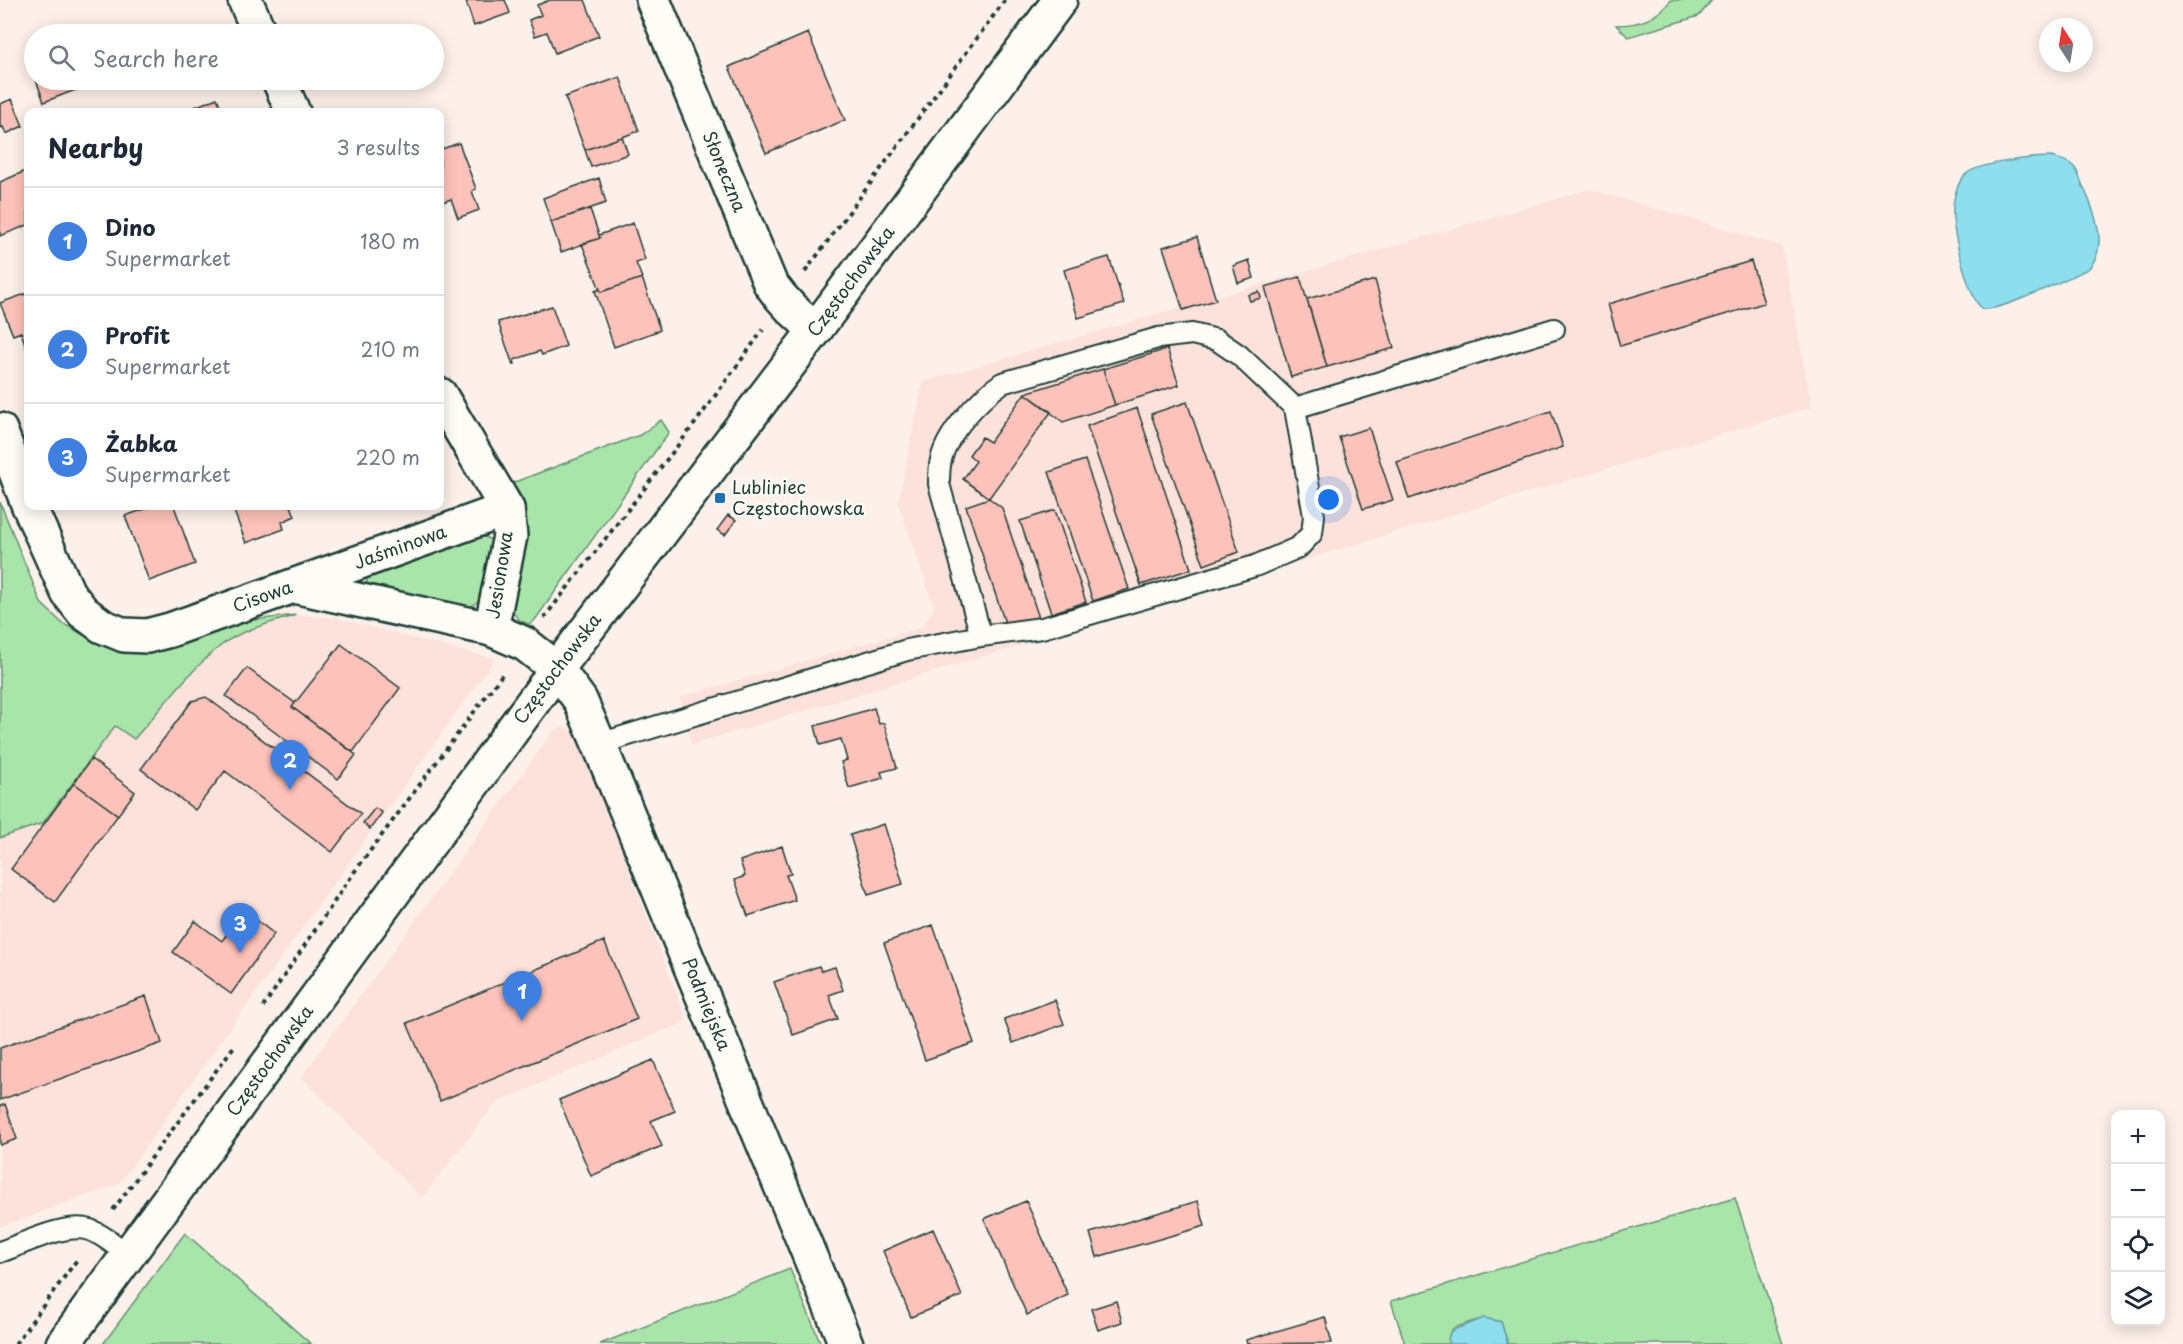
<!DOCTYPE html>
<meta charset="utf-8">
<style>
:root{--surface:#fff;--page:#f6f6f7;--text:#1f2937;--muted:#747a83;--line:#e0e1e3;--accent:#b45309}
body{margin:0;font-family:"Playpen Sans",sans-serif;background:var(--page);color:var(--text)}
.controls{position:absolute;right:18px;bottom:18px;display:grid;overflow:hidden;border-radius:12px;box-shadow:0 3px 15px #0003}
.controls button{width:54px;height:54px;display:grid;place-items:center;padding:0;border:0;border-bottom:2px solid var(--line);background:var(--surface);color:var(--text);font:30px sans-serif}
.compass{position:absolute;left:2039px;top:18px;width:54px;height:54px;border-radius:50%;background:var(--surface);box-shadow:0 3px 15px #0003;rotate:348deg}
.you{position:absolute;left:1329px;top:500px;width:21px;height:21px;margin:-15px;border:4px solid #fff;border-radius:50%;background:#1a73e8;box-shadow:0 0 0 9px #1a73e833}
.badge{display:grid;place-items:center;width:39px;height:39px;border-radius:50%;background:var(--accent);color:#fff;font-size:20px;font-weight:700}
.pin{position:absolute;translate:-50% -50px;filter:drop-shadow(0 2px 3px #0008)}
.pin::after{content:'';position:absolute;top:32px;width:21px;height:18px;background:inherit;clip-path:polygon(0 0,100% 0,50% 100%)}
.list{margin:0;padding:0;list-style:none}
h2{display:flex;justify-content:space-between;align-items:center;height:78px;margin:0;padding:0 24px;font-size:26px}
h2 small{font-size:20px;font-weight:400;color:var(--muted)}
.list li{display:grid;grid-template-columns:39px 1fr auto;gap:18px;align-items:center;box-sizing:border-box;height:108px;padding:0 24px;border-top:2px solid var(--line)}
.list b{display:block;font-size:22px;white-space:nowrap}
.list p{margin:0;font-size:20px;white-space:nowrap;color:var(--muted)}
.list em{font-size:20px;font-style:normal;color:var(--muted)}
.icon{flex:none;width:33px;height:33px;fill:none;stroke:currentColor;stroke-width:2;stroke-linecap:round;stroke-linejoin:round}
.map{position:relative;flex:none;width:2183px;height:1344px;overflow:hidden}
.search{position:absolute;background:var(--surface);box-shadow:0 3px 15px #0003;left:24px;top:24px;width:420px;height:66px;display:flex;align-items:center;gap:15px;box-sizing:border-box;padding:0 21px;border-radius:33px;color:var(--muted);font-size:22px}
.panel{position:absolute;background:var(--surface);box-shadow:0 3px 15px #0003;left:24px;top:108px;width:420px;height:402px;border-radius:12px}
.map>svg:first-child{display:block}
</style>
<div class="map">
<svg width="2183" height="1344" viewBox="0 0 2183 1344">
<rect width="100%" height="100%" fill="#fdf0eb"/>
<filter id="ink" filterUnits="userSpaceOnUse"><feTurbulence type="fractalNoise" baseFrequency=".0167" numOctaves="2"/><feDisplacementMap in="SourceGraphic" scale="12" xChannelSelector="R" yChannelSelector="G"/><feConvolveMatrix kernelMatrix="1 2 1 2 8 2 1 2 1" color-interpolation-filters="sRGB"/></filter>
<g filter="url(#ink)">
<path fill="#fde2dc" d="M1590,189L1782,246L1812,407L691,745L680,697L923,627L934,607L898,502L923,382Z
M296,615L337,618L495,659L119,1184L0,1227V838L43,823L115,726L134,739L196,669L224,643L256,627Z
M567,727L579,739L687,1021L496,1103L422,1198L301,1077L554,730Z"/>
<path fill="#a9e4aa" stroke="#64906f" stroke-width="1.5" d="M1671,0H1712L1699,16L1628,37L1616,25C1639,25 1657,19 1671,0Z
M661,420L669,432L535,620L530,624C519,622 516,618 512,609L527,529L520,500L512,483L640,435Z
M0,502L41,603L62,623L96,642L144,651L165,650L245,621L296,615C272,623 243,629 223,644C190,669 161,709 134,739L115,726L43,823L0,838Z
M483,536L493,541L482,598L469,608L368,587L366,578L370,575Z
M1735,1198L1783,1344H1508L1501,1322C1482,1315 1472,1322 1454,1328C1449,1332 1448,1338 1450,1344H1405L1391,1301Z
M185,1233L311,1344H103Z
M790,1269L821,1344H600Z"/>
<path fill="#8fdeed" stroke="#629ea3" stroke-width="1.5" d="M2051,157C2059,159 2067,160 2073,166C2078,170 2080,180 2083,186C2094,210 2110,247 2088,269C2067,278 2001,312 1982,309C1968,296 1951,228 1953,208C1954,197 1957,182 1966,174C1978,163 2034,157 2051,157Z
M1484,1318L1501,1322L1508,1344H1450L1448,1339L1451,1331Z"/>
<path fill="#fdc2ba" stroke="#1f3d34" stroke-width="1.5" d="M473,0H505L510,13L474,26L466,2Z
M550,0H585L599,36L555,53L547,32L535,36L529,20L541,15L537,5Z
M808,33L845,120L766,153L729,67Z
M620,77L639,131L585,150L565,97Z
M36,80H89L91,84L44,102Z
M217,98L223,112H182Z
M12,99L23,126L6,134L3,127L0,128V104Z
M622,137L628,154L591,167L585,150Z
M440,142L442,149L459,143L476,189L472,191L479,210L458,218L451,199L440,203Z
M28,170V225L0,236V182Z
M599,178L606,203L551,222L543,198Z
M590,209L600,238L561,252L551,222Z
M633,223L645,260L636,263L642,278L601,292L582,244L600,238L599,235Z
M1197,237L1216,300L1183,310L1163,247Z
M1109,257L1124,304L1078,318L1064,270Z
M1249,260L1254,278L1238,283L1233,266Z
M1751,261L1764,303L1620,346L1608,304Z
M1300,277L1327,367L1291,377L1265,287Z
M642,278L660,330L614,347L595,291L600,289L601,292Z
M1375,280L1394,348L1327,367L1307,299Z
M1259,292L1261,298L1250,301L1248,295Z
M28,293V349L27,350L21,332L13,335L0,303Z
M552,306L566,346L542,355L540,351L514,360L515,364L513,365L498,322Z
M1167,349L1179,385L1115,405L1103,369Z
M1103,369L1115,405L1063,422L1025,393Z
M1025,393L1051,412L989,498L963,479L976,461L969,455L982,437L990,442Z
M1187,402L1239,552L1204,565L1151,414Z
M1137,408L1191,569L1141,585L1087,426Z
M1551,411L1563,447L1409,499L1397,462Z
M1369,428L1393,500L1363,509L1339,437Z
M1085,460L1129,589L1093,601L1049,472Z
M989,498L1002,508L1039,618L1007,629L966,506Z
M154,506H174L195,564L149,581L125,516Z
M232,506H291L295,516L282,522L284,529L246,543Z
M1055,510L1086,602L1051,613L1020,521Z
M728,515L736,520L725,535L717,530Z
M341,644L400,688L353,752L292,707Z
M247,668L295,703L292,707L356,755L338,779L226,696Z
M206,697L361,814L332,852L225,771L195,810L141,769L192,701Z
M874,708L879,724L884,723L897,768L881,772L883,778L849,788L841,762L847,760L841,739L820,745L815,726Z
M91,759L135,792L118,815L74,783Z
M74,783L118,815L55,902L11,869Z
M375,808L382,813L370,829L363,823Z
M884,824L903,884L868,895L850,835Z
M782,846L791,874L786,875L795,900L748,916L735,880L745,876L740,861Z
M244,910L274,934L231,994L173,952L195,921L222,941Z
M933,925L974,1043L925,1060L884,943Z
M604,941L637,1019L440,1101L407,1023Z
M819,966L821,971L835,967L843,990L829,995L838,1019L793,1035L774,982Z
M146,996L162,1043L0,1100V1048Z
M1055,1000L1064,1024L1013,1043L1004,1019Z
M653,1060L675,1111L651,1121L662,1146L591,1176L559,1100Z
M5,1104L17,1139L0,1145V1106Z
M1026,1201L1068,1295L1027,1315L984,1219Z
M1198,1201L1205,1226L1097,1257L1090,1233Z
M933,1229L962,1296L911,1317L883,1251Z
M1116,1301L1122,1322L1098,1330L1091,1309Z
M1325,1317L1332,1343L1247,1344L1246,1340Z"/>
<g fill="none" stroke-linecap="round" stroke-linejoin="round">
<defs>
<path id="service" d="M1295,408L1554,329
M599,744L907,650L981,636L939,484C939,476 939,468 941,460C947,433 979,399 1002,383L1158,338L1192,334L1217,340L1239,355L1295,408L1314,516L1312,533L1299,547L1255,566L1042,628L981,636
M0,1252C23,1244 66,1222 90,1230C104,1235 117,1247 129,1255"/>
<g id="minor">
<path d="M245,0L260,34"/>
<path id="s1" d="M653,0L770,283C784,303 797,316 816,329"/>
<path d="M279,80L293,112"/>
<path d="M440,395L507,509L510,536L491,629"/>
<path d="M0,430L28,504"/>
<path id="s2" d="M29,506L68,593L83,612L102,626L124,635L147,636L170,630L293,586L491,629L525,644L557,669L580,700L599,744L846,1344"/>
<path id="s3" d="M293,586L507,509"/>
</g>
<g id="secondary">
<path id="s4" d="M63,1344L557,669L816,329L1060,0"/>
</g>
</defs>
<use href="#service" stroke="#1f3d34" stroke-width="24"/>
<use href="#minor" stroke="#1f3d34" stroke-width="38"/>
<use href="#secondary" stroke="#1f3d34" stroke-width="38"/>
<path stroke="#1f3d34" stroke-width="4" stroke-dasharray="4.5 4.5" stroke-linecap="butt" d="M805,272L1005,0
M544,618L696,422L763,330
M263,1007L355,871L504,672
M113,1210L235,1045
M15,1344L79,1257"/>
<use href="#service" stroke="#fdfcf7" stroke-width="20"/>
<use href="#minor" stroke="#fdfcf7" stroke-width="33"/>
<use href="#secondary" stroke="#fdfcf7" stroke-width="33"/>
</g>
</g>
<rect fill="#1f6fb2" stroke="#fdfcf7" stroke-width="2" x="714" y="492" width="12" height="12" rx="3"/>
<g text-anchor="middle" stroke-width="4.5" stroke-linejoin="round" paint-order="stroke">
<g font-size="18" fill="#1f3d34" stroke="#fdfcf7">
<text dy="6" stroke="none"><textPath href="#s1" startOffset="186">Słoneczna</textPath></text>
<text dy="6" stroke="none"><textPath href="#s4" startOffset="1323">Częstochowska</textPath></text>
<text dy="6" stroke="none"><textPath href="#s3" startOffset="114">Jaśminowa</textPath></text>
<text transform="translate(500 575) rotate(-81)" y="6">Jesionowa</text>
<text dy="6" stroke="none"><textPath href="#s2" startOffset="312">Cisowa</textPath></text>
<text dy="6" stroke="none"><textPath href="#s4" startOffset="837">Częstochowska</textPath></text>
<text dy="6" stroke="none"><textPath href="#s2" startOffset="993">Podmiejska</textPath></text>
<text dy="6" stroke="none"><textPath href="#s4" startOffset="351">Częstochowska</textPath></text>
</g>
<g font-size="18" fill="#1f3d34" stroke="#fdfcf7" text-anchor="start">
<text x="732" y="494">Lubliniec<tspan x="732" dy="21">Częstochowska</tspan></text>
</g>
</g>
</svg>
<div class="controls">
<button>+</button>
<button>−</button>
<button><svg class="icon" aria-label="locate" viewBox="0 0 24 24"><circle cx="12" cy="12" r="6"/><path d="M12 2v4M12 18v4M2 12h4M18 12h4"/></svg></button>
<button><svg class="icon" aria-label="layers" viewBox="0 0 24 24"><path d="M12 4l9 5-9 5-9-5zM3 14l9 5 9-5"/></svg></button>
</div>
<svg class="compass" viewBox="-18 -18 36 36"><path d="M0-13l5 13h-10z" fill="#e53935"/><path d="M0 13l5-13h-10z" fill="#747a83"/></svg>
<div class="you"></div>
<div class="pin badge" style="left:522px;top:1021px;background:#3f7fe0">1</div>
<div class="pin badge" style="left:290px;top:790px;background:#3f7fe0">2</div>
<div class="pin badge" style="left:240px;top:953px;background:#3f7fe0">3</div>
<div class="search"><svg class="icon" aria-label="search" viewBox="0 0 24 24"><circle cx="10" cy="10" r="6"/><path d="M15 15l6 6"/></svg>Search here</div>
<section class="panel">
<h2>Nearby<small>3 results</small></h2>
<ul class="list">
<li><span class="badge" style="background:#3f7fe0">1</span><div><b>Dino</b><p>Supermarket</p></div><em>180 m</em></li>
<li><span class="badge" style="background:#3f7fe0">2</span><div><b>Profit</b><p>Supermarket</p></div><em>210 m</em></li>
<li><span class="badge" style="background:#3f7fe0">3</span><div><b>Żabka</b><p>Supermarket</p></div><em>220 m</em></li>
</ul>
</section>
</div>
